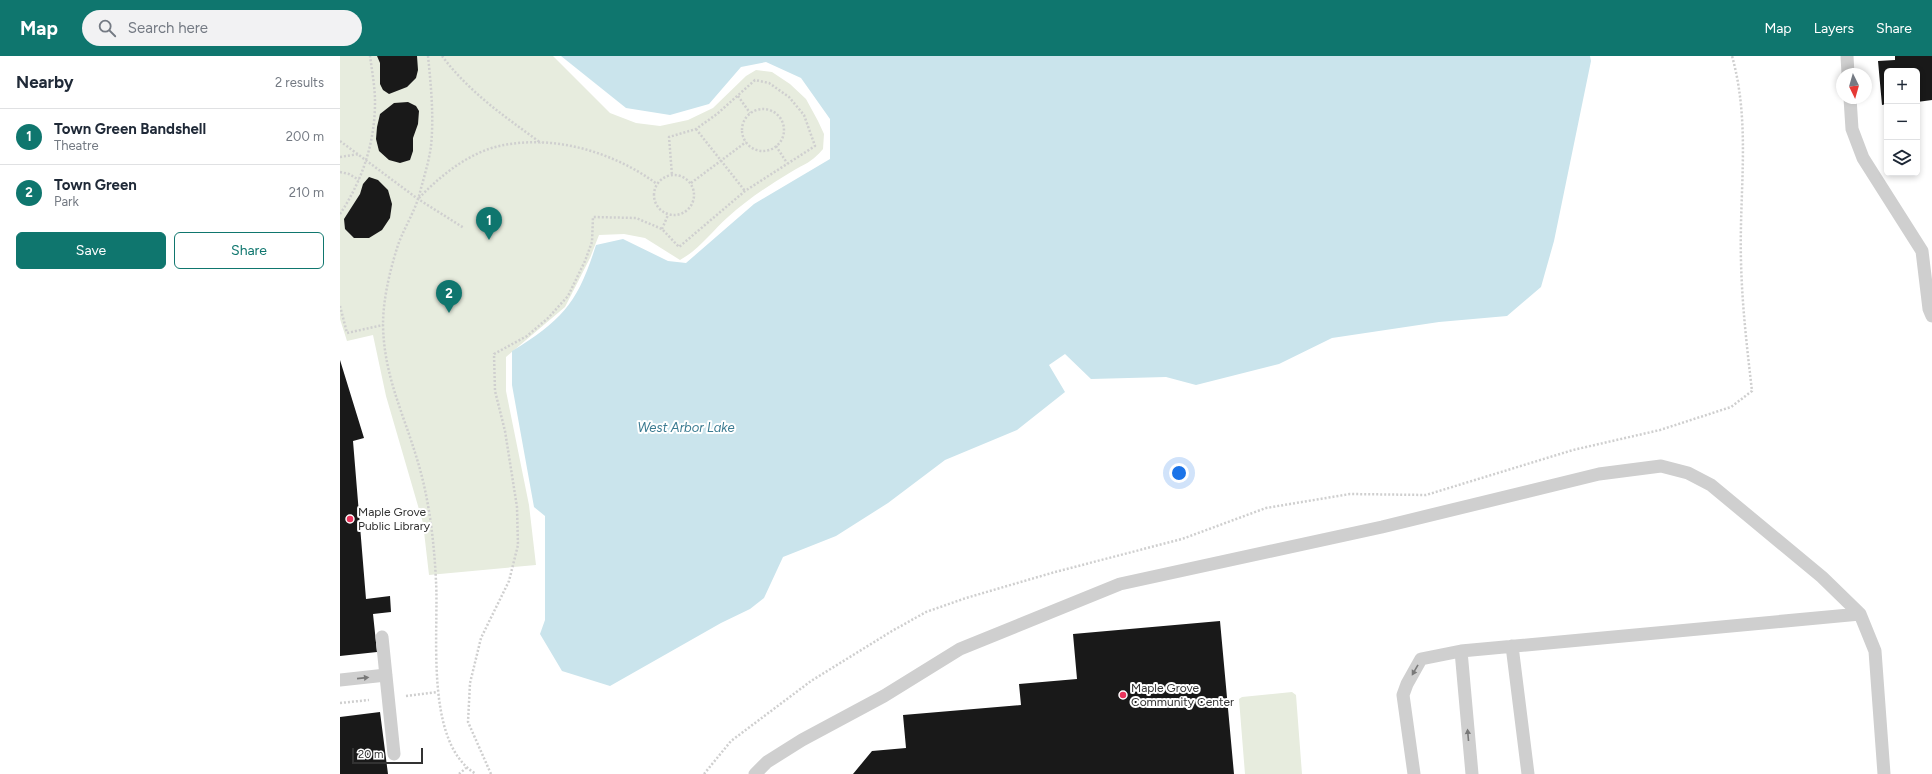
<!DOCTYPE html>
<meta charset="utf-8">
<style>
:root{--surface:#fff;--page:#f2f2f3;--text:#1f2937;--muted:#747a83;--line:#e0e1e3;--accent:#0f766e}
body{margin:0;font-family:Figtree,sans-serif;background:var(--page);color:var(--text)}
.controls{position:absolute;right:12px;top:12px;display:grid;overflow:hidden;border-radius:6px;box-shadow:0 2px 6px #0003}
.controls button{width:36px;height:36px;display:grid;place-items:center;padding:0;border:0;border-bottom:1px solid var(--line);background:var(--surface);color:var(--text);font:20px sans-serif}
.compass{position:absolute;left:1496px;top:12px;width:36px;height:36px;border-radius:50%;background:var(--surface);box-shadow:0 2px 6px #0003;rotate:175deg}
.scale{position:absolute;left:12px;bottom:10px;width:71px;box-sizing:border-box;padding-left:4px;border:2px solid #323232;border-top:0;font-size:11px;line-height:14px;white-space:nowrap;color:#323232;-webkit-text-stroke:3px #fff;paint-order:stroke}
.you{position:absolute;left:839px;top:417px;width:14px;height:14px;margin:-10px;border:3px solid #fff;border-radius:50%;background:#1a73e8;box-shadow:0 0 0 6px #1a73e833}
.badge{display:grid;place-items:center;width:26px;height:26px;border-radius:50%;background:var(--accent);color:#fff;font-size:13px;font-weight:700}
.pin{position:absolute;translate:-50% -33px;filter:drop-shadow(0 1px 2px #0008)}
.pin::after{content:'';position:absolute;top:21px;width:14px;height:12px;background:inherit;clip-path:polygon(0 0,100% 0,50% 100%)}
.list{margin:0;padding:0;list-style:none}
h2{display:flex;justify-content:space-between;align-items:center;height:52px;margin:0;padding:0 16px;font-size:17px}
h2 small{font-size:13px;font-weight:400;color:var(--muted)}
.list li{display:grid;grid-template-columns:26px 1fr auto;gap:12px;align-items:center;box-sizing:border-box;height:56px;padding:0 16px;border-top:1px solid var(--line)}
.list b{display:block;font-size:15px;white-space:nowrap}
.list p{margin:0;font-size:13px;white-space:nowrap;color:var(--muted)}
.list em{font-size:13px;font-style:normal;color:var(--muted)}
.actions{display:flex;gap:8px;padding:12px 16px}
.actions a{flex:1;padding:9px 0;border:1px solid var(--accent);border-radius:6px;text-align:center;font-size:14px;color:var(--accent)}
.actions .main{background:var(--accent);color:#fff}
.icon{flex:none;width:22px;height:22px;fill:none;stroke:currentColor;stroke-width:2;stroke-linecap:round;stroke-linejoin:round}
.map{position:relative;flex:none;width:1592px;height:718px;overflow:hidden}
header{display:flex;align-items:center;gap:24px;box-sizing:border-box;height:56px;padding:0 20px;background:var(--accent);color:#fff}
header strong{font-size:19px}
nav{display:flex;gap:22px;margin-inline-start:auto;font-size:14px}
.search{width:280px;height:36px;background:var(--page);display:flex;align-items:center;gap:10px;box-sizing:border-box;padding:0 14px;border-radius:22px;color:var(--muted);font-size:15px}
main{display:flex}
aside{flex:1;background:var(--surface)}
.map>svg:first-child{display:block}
</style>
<header>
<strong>Map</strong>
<div class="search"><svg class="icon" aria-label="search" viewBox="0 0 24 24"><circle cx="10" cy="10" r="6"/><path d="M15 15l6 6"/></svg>Search here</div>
<nav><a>Map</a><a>Layers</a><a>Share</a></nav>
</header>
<main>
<aside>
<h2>Nearby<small>2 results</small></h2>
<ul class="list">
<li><span class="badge">1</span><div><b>Town Green Bandshell</b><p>Theatre</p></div><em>200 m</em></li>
<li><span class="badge">2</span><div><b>Town Green</b><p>Park</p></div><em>210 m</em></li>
</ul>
<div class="actions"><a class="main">Save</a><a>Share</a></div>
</aside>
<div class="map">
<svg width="1592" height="718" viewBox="0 0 1592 718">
<rect width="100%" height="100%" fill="#fff"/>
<path fill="#e7ecde" d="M0,0H213L270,57L296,67L320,70L348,64L373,52L406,20L416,14L432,16L450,28L466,43L478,65L484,78L483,93C471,107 466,107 451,116C429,129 407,144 388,161C372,175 360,193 340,204L305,182L284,178L259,179L250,202L225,251L166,301V335L189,449L196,509L89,519L83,467L46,340L33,279L7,285L0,263Z
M952,636L956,639L962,718H905L899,643L902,641Z"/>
<path fill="#cae4ec" d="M221,0H1250L1251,5L1214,185L1201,231L1167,260L1099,266L992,282L939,308L856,329L826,321L751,323L725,298L709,309L725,336L677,374L605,404L548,447L496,480L443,501L424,542L410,553L381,567L270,630L222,615L200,578L205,564V460L194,451L172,329V295C223,264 238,246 256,189L283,183L328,205L346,207L414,148L490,103V63L461,22L426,6L401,11L369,48L330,59L286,52Z"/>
<path fill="#191919" d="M37,0H77L78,14L76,22L67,31L49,38L43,34L40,28V7Z
M1555,0H1592V44L1577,46V15H1547V48L1542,49L1538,5L1555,4Z
M68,46L76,50L79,55L78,68L73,82V95L70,104L60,107L49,104L39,95L36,83L37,71L40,58L54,47Z
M29,121L38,124L48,134L52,148L50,162L42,174L29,182H14L5,173L4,163L20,138L23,128Z
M0,304L24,382L13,385L26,543L50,540L51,556L33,558L37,596L0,600Z
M880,565L894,718H513L532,695L566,692L563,659L681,649L679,628L737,623L733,578Z
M40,656L48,718H0V661Z"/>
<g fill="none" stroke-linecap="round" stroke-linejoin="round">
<path stroke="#cfcfcf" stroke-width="2.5" stroke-dasharray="2 2" stroke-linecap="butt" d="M88,0C91,30 94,60 91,90C89,106 83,124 79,140C74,157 64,172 58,189C50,214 43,243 43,269C44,320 63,356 77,403C89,442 94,484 96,525C99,577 84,687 136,718
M102,0C130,37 164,60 201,87
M398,40L410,57
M402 74a21 21 0 1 1 42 0a21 21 0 1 1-42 0Z
M356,73L405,135
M0,85L78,143L124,172
M436,90L447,107
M0,101L19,98
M0,116L9,118L19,124
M314 139a20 20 0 1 1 40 0a20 20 0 1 1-40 0Z
M351,127L406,86
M79,142C102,118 131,95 164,89C217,79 275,97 317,128
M0,158C22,125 35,87 35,46C35,31 32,15 30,0
M322,173L328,159
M0,250L7,277L43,269
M66,640L97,636
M0,647L29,644
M119,718L126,712
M151,718L128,666L130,627L141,582L169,525L178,489L177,451L165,375L155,335L154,298L187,280L208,262L228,240L245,205L252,186L253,161L296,162L322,173L339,191L405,135L475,90L464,59L449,41L429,27L415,24L377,58L356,73L329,81L332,119
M364,718L391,685L471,625L552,575L586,556L626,542L715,516L842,483L926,452L1010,438L1086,439L1233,394L1320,374L1391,351L1412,335C1407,292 1402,249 1401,205C1399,136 1411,68 1392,0"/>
<path stroke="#cfcfcf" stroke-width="13" d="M1507,0L1508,18
M1510,42L1512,73L1523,102L1582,195L1589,253L1592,260
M42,581L54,698
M1172,590L1188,718
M1121,595L1132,718
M0,624L46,619
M415,718L427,706L462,684L544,640L620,593L780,528L1042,471L1259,418L1321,410L1348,417L1371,429L1482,521L1520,558L1535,595L1544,718
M1074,718L1063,639L1067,628L1081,603L1121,595L1520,558"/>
</g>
<defs><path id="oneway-solid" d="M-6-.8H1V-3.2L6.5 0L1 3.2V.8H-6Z"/></defs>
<g fill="#797979">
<use href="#oneway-solid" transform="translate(1075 614) rotate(120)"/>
<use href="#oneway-solid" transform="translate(23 622) rotate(-6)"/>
<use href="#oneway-solid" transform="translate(1128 679) rotate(-95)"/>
</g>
<g fill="#e9355c" stroke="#fff" stroke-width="1.5">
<circle cx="10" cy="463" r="4"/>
<circle cx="783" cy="639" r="4"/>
</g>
<g text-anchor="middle" stroke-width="4" stroke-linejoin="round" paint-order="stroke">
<g font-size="12" fill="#323232" stroke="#fff" text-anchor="start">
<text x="18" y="460">Maple Grove<tspan x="18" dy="14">Public Library</tspan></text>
<text x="791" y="636">Maple Grove<tspan x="791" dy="14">Community Center</tspan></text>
</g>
<g font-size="13" font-style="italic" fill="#3b7b91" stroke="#fff">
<text x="346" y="376">West Arbor Lake</text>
</g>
</g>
</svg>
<div class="controls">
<button>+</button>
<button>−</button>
<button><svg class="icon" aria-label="layers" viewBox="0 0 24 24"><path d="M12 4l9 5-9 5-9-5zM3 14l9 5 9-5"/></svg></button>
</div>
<svg class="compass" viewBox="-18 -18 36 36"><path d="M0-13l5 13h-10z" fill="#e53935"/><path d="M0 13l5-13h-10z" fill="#747a83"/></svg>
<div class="scale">20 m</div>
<div class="you"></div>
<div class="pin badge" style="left:149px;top:184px">1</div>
<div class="pin badge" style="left:109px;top:257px">2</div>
</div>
</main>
